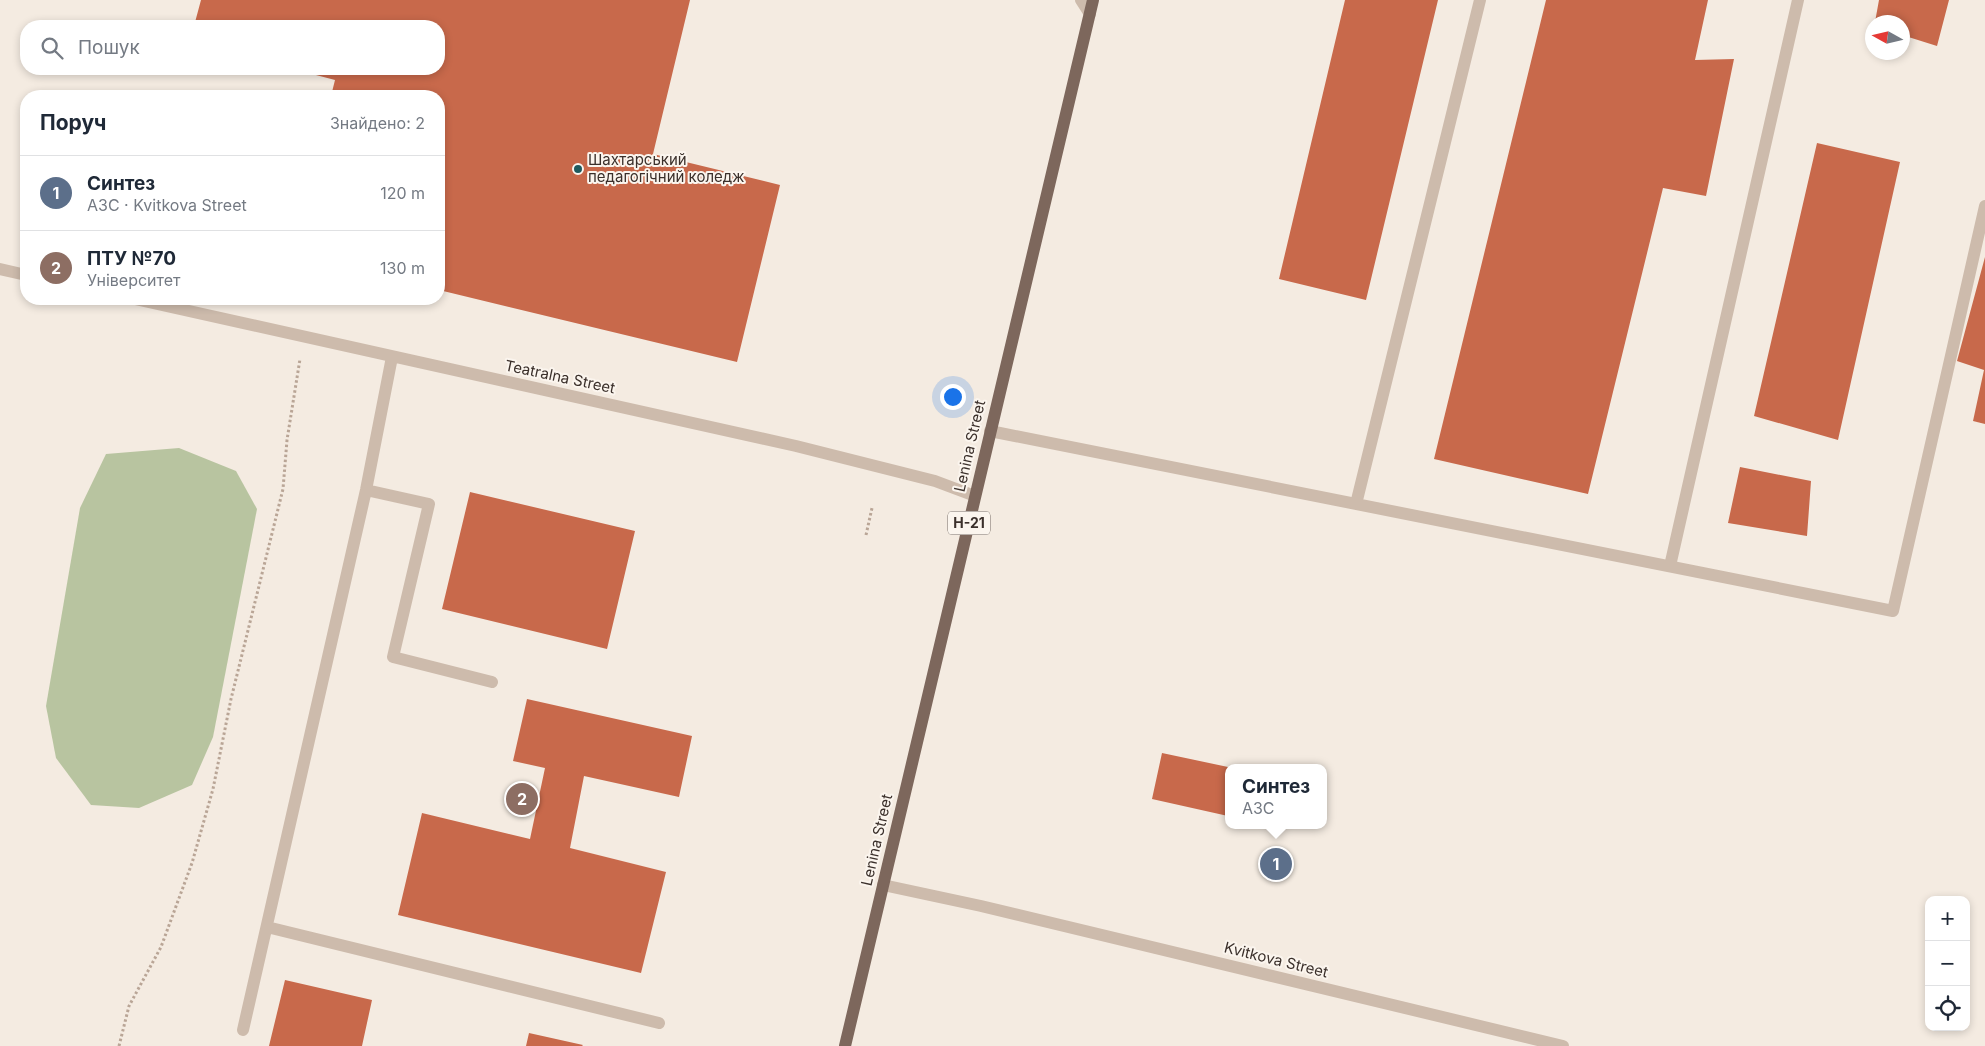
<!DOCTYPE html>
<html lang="uk">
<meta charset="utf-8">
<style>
:root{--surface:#fff;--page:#f2f2f3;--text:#1f2937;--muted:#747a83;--line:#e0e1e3;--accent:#1f5a5e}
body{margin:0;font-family:Inter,sans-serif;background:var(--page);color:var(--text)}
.controls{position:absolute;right:15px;bottom:15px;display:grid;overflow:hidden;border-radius:10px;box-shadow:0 2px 8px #0003}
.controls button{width:45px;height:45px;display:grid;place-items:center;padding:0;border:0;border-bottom:1px solid var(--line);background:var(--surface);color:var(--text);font:25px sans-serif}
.compass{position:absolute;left:1865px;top:15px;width:45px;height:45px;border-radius:50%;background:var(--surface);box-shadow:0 2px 8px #0003;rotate:278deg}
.you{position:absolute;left:952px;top:396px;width:18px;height:18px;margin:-12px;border:4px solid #fff;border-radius:50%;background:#1a73e8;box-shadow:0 0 0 8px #1a73e833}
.badge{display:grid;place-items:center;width:32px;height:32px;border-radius:50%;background:var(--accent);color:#fff;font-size:16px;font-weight:700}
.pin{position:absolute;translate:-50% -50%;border:2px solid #fff;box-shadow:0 1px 5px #0006}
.popup{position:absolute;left:1225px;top:764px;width:102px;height:65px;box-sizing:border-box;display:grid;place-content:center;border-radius:10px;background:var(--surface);filter:drop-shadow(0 1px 4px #0005);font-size:16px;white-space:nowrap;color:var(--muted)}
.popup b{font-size:19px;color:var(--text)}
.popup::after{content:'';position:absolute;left:50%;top:100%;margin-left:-10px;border:10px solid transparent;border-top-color:var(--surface)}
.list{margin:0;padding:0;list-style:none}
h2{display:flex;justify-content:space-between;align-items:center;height:65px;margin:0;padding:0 20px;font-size:21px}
h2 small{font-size:16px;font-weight:400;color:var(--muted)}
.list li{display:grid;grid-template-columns:32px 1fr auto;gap:15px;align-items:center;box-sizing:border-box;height:75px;padding:0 20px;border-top:1px solid var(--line)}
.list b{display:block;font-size:19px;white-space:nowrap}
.list p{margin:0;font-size:16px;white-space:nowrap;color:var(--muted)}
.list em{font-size:16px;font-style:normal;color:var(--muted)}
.icon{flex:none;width:28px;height:28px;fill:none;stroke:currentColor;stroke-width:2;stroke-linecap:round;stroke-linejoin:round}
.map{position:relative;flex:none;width:1985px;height:1046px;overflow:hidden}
.search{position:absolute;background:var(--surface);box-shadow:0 2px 8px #0003;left:20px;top:20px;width:425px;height:55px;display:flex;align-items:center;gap:12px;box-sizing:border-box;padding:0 18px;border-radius:20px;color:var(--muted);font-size:19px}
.panel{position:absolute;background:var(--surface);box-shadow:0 2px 8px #0003;left:20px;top:90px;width:425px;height:215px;border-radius:20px}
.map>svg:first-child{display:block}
</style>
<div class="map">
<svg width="1985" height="1046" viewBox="0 0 1985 1046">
<rect width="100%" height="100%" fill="#f4ebe1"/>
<path fill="#b8c4a0" d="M179,448L236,471L257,509L213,737L192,785L139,808L91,805L56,758L46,706L80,508L106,454Z"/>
<path fill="#c8694b" d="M201,0H690L653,154L780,185L737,362L439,290V96H331L335,80L293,69H439V26H194Z
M1345,0H1438L1366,300L1279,279Z
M1546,0H1708L1695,60L1734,59L1706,196L1663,188L1588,494L1434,459Z
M1879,0H1949L1937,46L1902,35V22H1875Z
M1817,143L1900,162L1838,440L1754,416Z
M1985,257V424L1973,421L1984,370L1957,361Z
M1740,467L1811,481L1807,536L1728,523Z
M470,492L635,531L607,649L442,609Z
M527,699L692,736L679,797L584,776L570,848L666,872L641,973L398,915L422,813L530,839L545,768L513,761Z
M1162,753L1228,767V816L1152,799Z
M1278,825H1291V829Z
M285,980L372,1000L362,1046H269Z
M529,1033L583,1045L582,1046H526Z"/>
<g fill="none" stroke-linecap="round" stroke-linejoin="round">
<path stroke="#b9a596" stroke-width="3" stroke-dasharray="2.5 2.5" stroke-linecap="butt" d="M866,535L872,508
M119,1046L129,1006L161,947L192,863L213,789L231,699L283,489L287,440L300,359"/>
<path stroke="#cdbbac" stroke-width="12" d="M1081,0L1090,14
M0,269L26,275
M135,299L796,446L935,481L975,496
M990,431L1893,611L1985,206
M366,490L429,504L393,657L492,682
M1356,504L1480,0
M1670,566L1798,0
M883,885L981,906L1563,1046
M267,927L659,1023
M243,1030L366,490L392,357"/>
<path stroke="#7d675c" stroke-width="12" d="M845,1046L1093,0"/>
</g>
<circle fill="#1f5a5e" stroke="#fbf5ee" stroke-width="2" cx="578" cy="169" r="5"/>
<g text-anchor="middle" stroke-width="4" stroke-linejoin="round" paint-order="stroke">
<rect fill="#fbf5ee" stroke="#756b66" stroke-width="1" x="948" y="511.5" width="42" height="23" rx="4"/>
<g font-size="14" font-weight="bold" fill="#3b302b">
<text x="969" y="528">Н-21</text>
</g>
<g font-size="15" fill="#3b302b" stroke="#fbf5ee" text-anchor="start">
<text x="588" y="165">Шахтарський<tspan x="588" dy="17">педагогічний коледж</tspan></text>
</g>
<g font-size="15" fill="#3b302b" stroke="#fbf5ee">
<text transform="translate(560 377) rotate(12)" y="5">Teatralna Street</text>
<text transform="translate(970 446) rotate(-77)" y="5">Lenina Street</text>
<text transform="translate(877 840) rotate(-77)" y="5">Lenina Street</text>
<text transform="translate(1276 960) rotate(14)" y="5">Kvitkova Street</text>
</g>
</g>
</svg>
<div class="controls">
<button>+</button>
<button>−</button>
<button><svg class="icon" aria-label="locate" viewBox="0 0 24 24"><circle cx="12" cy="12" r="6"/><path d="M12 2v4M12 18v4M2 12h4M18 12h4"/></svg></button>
</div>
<svg class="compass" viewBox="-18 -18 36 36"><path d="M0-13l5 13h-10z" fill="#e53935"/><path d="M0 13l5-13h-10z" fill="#747a83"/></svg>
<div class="you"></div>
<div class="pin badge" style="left:1276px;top:864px;background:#5c6f8a">1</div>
<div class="popup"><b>Синтез</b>АЗС</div>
<div class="pin badge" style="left:522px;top:799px;background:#8d6e63">2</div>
<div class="search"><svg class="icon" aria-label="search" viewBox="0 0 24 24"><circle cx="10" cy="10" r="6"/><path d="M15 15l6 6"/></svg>Пошук</div>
<section class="panel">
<h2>Поруч<small>Знайдено: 2</small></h2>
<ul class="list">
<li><span class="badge" style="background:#5c6f8a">1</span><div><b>Синтез</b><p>АЗС · Kvitkova Street</p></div><em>120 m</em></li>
<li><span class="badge" style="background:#8d6e63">2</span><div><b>ПТУ №70</b><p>Університет</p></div><em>130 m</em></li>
</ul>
</section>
</div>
